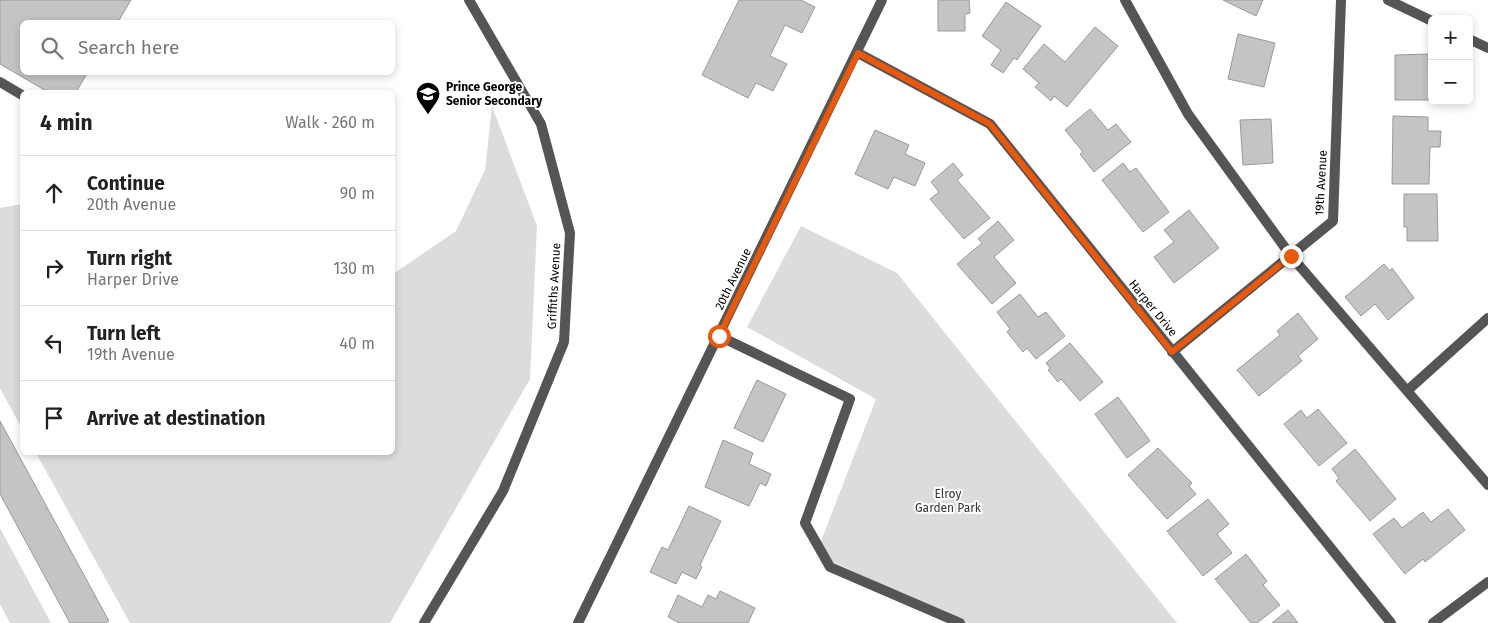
<!DOCTYPE html>
<meta charset="utf-8">
<style>
:root{--surface:#fff;--page:#f6f6f6;--text:#222;--muted:#767676;--line:#e0e0e0}
body{margin:0;font-family:"Fira Sans",sans-serif;background:var(--page);color:var(--text)}
.controls{position:absolute;right:15px;top:15px;display:grid;overflow:hidden;border-radius:8px;box-shadow:0 2px 8px #0003}
.controls button{width:45px;height:45px;display:grid;place-items:center;padding:0;border:0;border-bottom:1px solid var(--line);background:var(--surface);color:var(--text);font:25px sans-serif}
.stop{position:absolute;width:15px;height:15px;margin:-11px;border:4px solid #ea580c;border-radius:50%;background:#fff}
.stop.end{background:#ea580c;border-color:#fff;box-shadow:0 1px 5px #0008}
.list{margin:0;padding:0;list-style:none}
h2{display:flex;justify-content:space-between;align-items:center;height:65px;margin:0;padding:0 20px;font-size:21px}
h2 small{font-size:16px;font-weight:400;color:var(--muted)}
.list li{display:grid;grid-template-columns:32px 1fr auto;gap:15px;align-items:center;box-sizing:border-box;height:75px;padding:0 20px;border-top:1px solid var(--line)}
.list b{display:block;font-size:19px;white-space:nowrap}
.list p{margin:0;font-size:16px;white-space:nowrap;color:var(--muted)}
.list em{font-size:16px;font-style:normal;color:var(--muted)}
.icon{flex:none;width:28px;height:28px;fill:none;stroke:currentColor;stroke-width:2;stroke-linecap:round;stroke-linejoin:round}
.map{position:relative;flex:none;width:1488px;height:623px;overflow:hidden}
.search{position:absolute;background:var(--surface);box-shadow:0 2px 8px #0003;left:20px;top:20px;width:375px;height:55px;display:flex;align-items:center;gap:12px;box-sizing:border-box;padding:0 18px;border-radius:8px;color:var(--muted);font-size:19px}
.panel{position:absolute;background:var(--surface);box-shadow:0 2px 8px #0003;left:20px;top:90px;width:375px;height:365px;border-radius:8px}
.map>svg:first-child{display:block}
</style>
<div class="map">
<svg width="1488" height="623" viewBox="0 0 1488 623">
<rect width="100%" height="100%" fill="#fff"/>
<path fill="#dcdcdc" d="M492,106L537,226L530,379L390,623H130L36,453L392,452L393,274L456,231L485,170Z
M22,204V429L0,388V208Z
M801,226L897,273L1177,623H965L816,554L876,399L747,327Z
M0,528L51,623H10L0,604Z"/>
<path fill="#c4c4c4" stroke="#999" d="M0,0H131L118,22H22V72H88L76,92H48L0,64Z
M739,0H801L815,7L802,33L785,25L770,56L787,64L773,91L756,83L748,98L702,75Z
M938,0H969L970,13L965,14V31H938Z
M1223,0H1263L1256,16Z
M1006,2L1041,26L1017,60L1014,58L1003,73L991,65L1001,50L982,36Z
M1095,27L1118,46L1067,107L1054,96L1051,101L1035,87L1039,83L1023,69L1044,44L1065,62Z
M1238,34L1275,43L1264,87L1228,79Z
M1428,54L1429,100H1395V55Z
M1090,109L1108,130L1116,124L1131,142L1094,172L1080,154L1083,152L1065,130Z
M1393,116L1428,117V131H1441L1440,147H1430L1429,184H1392Z
M1271,119L1273,163L1243,165L1240,120Z
M875,130L909,145L905,154L925,163L915,186L894,177L888,189L855,174Z
M953,163L963,175L957,180L990,218L964,239L930,199L939,192L931,182Z
M1123,163L1130,172L1136,168L1169,212L1143,232L1102,180Z
M1404,194H1437L1438,241H1407V227H1404Z
M1189,210L1219,248L1174,283L1154,257L1174,242L1164,230Z
M998,221L1014,240L994,257L1016,283L992,304L957,264L982,243L978,239Z
M1384,264L1390,271L1392,268L1414,298L1388,320L1375,304L1361,316L1345,297Z
M1020,294L1038,317L1046,312L1065,336L1036,359L1027,348L1023,352L1007,332L1010,329L997,312Z
M1298,313L1318,339L1298,356L1302,361L1259,396L1237,370L1280,335L1277,331Z
M1070,343L1103,382L1080,401L1061,379L1058,382L1048,370L1050,368L1046,363Z
M757,380L786,394L763,442L734,428Z
M1118,397L1150,441L1127,458L1095,414Z
M1318,409L1347,443L1319,466L1284,424L1301,410L1307,418Z
M0,421L109,621L106,623H70L0,494Z
M723,440L753,453L749,464L771,474L766,486L760,483L749,506L705,487Z
M1158,448L1192,483L1189,486L1196,494L1167,519L1128,475Z
M1355,449L1396,499L1370,521L1336,481L1339,478L1332,469Z
M1208,499L1229,524L1217,534L1232,553L1203,576L1167,531Z
M689,506L721,521L700,565L702,567L696,579L682,572L676,584L650,572L662,547L668,550Z
M1448,509L1465,530L1425,562L1423,559L1405,574L1373,534L1394,518L1402,528L1423,512L1431,522Z
M1246,554L1267,581L1263,585L1280,605L1257,623H1251L1215,579Z
M720,591L755,608L748,623H679L668,617L678,595L702,607L708,595L716,599Z
M1288,610L1298,623H1272Z"/>
<g fill="none" stroke-linecap="round" stroke-linejoin="round">
<path stroke="#555" stroke-width="10" d="M1125,0L1188,114L1291,256L1488,485
M1388,0L1432,21
M1469,39L1488,48
M0,82L22,95
M719,336L850,399L805,523L830,567L960,623
M1408,390L1488,318"/>
<path stroke="#555" stroke-width="10" d="M858,53L990,124L1391,623
M1172,352L1333,221L1341,0
M424,623L503,491L564,342L570,233L541,124L469,0
M578,623L882,0
M1433,623L1488,582"/>
</g>
<g fill="none" stroke-linecap="round" stroke-linejoin="round">
<path stroke="#ea580c" stroke-width="6" d="M719,336L858,53L990,124L1172,352L1291,256"/>
</g>
<defs>
<symbol id="school-pin" viewBox="-11 -11 22 30"><path d="M0 17L-7.5 6A9.5 9.5 0 1 1 7.5 6Z" fill="#000" stroke="#fff"/><path d="M0-5L7-2L0 1L-7-2ZM-4 1L0 2.5L4 1V4Q0 6-4 4Z" fill="#fff"/></symbol>
</defs>
<g fill-rule="evenodd">
<use href="#school-pin" x="414" y="80" width="28" height="38"/>
</g>
<g text-anchor="middle" stroke-width="4" stroke-linejoin="round" paint-order="stroke">
<g font-size="12" font-weight="bold" fill="#000" stroke="#fff" text-anchor="start">
<text x="446" y="91">Prince George<tspan x="446" dy="14">Senior Secondary</tspan></text>
</g>
<g font-size="12" fill="#000" stroke="#fff">
<text transform="translate(1321 183) rotate(-87)" y="4">19th Avenue</text>
<text transform="translate(733 279) rotate(-64)" y="4">20th Avenue</text>
<text transform="translate(554 286) rotate(-87)" y="4">Griffiths Avenue</text>
<text transform="translate(1153 308) rotate(51)" y="4">Harper Drive</text>
</g>
<g font-size="12" fill="#333" stroke="#fff">
<text x="948" y="498">Elroy<tspan x="948" dy="14">Garden Park</tspan></text>
</g>
</g>
</svg>
<div class="controls">
<button>+</button>
<button>−</button>
</div>
<div class="stop" style="left:719px;top:336px"></div>
<div class="stop end" style="left:1291px;top:256px"></div>
<div class="search"><svg class="icon" aria-label="search" viewBox="0 0 24 24"><circle cx="10" cy="10" r="6"/><path d="M15 15l6 6"/></svg>Search here</div>
<section class="panel">
<h2>4 min<small>Walk · 260 m</small></h2>
<ul class="list">
<li><svg class="icon" aria-label="ahead" viewBox="0 0 24 24"><path d="M12 20V5M6 11l6-6 6 6"/></svg><div><b>Continue</b><p>20th Avenue</p></div><em>90 m</em></li>
<li><svg class="icon" aria-label="right" viewBox="0 0 24 24"><path d="M7 20v-9h11M14 6l5 5-5 5"/></svg><div><b>Turn right</b><p>Harper Drive</p></div><em>130 m</em></li>
<li><svg class="icon" aria-label="left" viewBox="0 0 24 24"><path d="M17 20v-9H6M10 6l-5 5 5 5"/></svg><div><b>Turn left</b><p>19th Avenue</p></div><em>40 m</em></li>
<li><svg class="icon" aria-label="arrive" viewBox="0 0 24 24"><path d="M6 21V4h12l-3 4 3 4H6"/></svg><div><b>Arrive at destination</b></div></li>
</ul>
</section>
</div>
